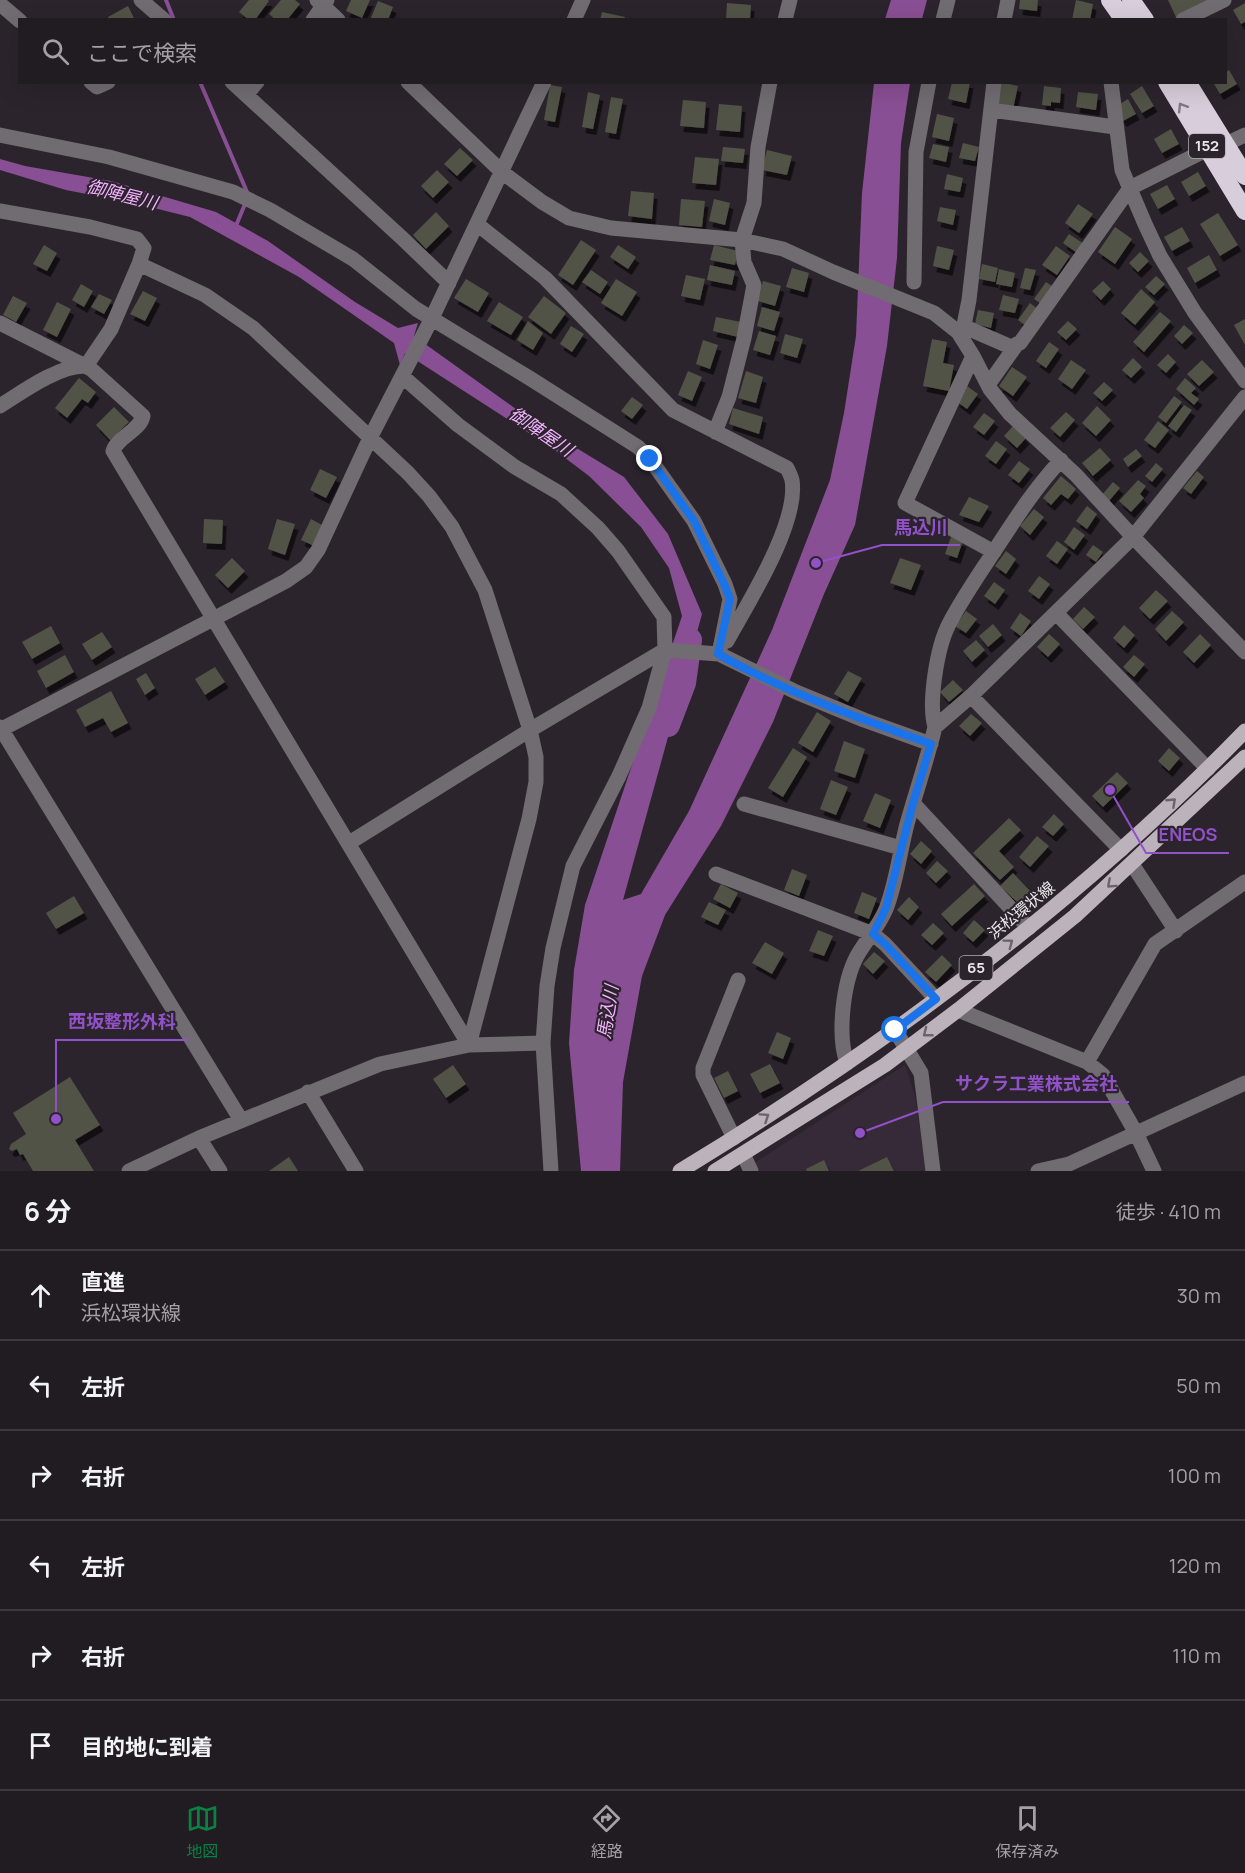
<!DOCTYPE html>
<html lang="ja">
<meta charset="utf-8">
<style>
:root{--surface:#211b22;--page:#2d282f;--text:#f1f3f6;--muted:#a2a1a5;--line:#3e3940;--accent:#0b8043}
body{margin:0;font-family:Manrope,"Noto Sans JP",sans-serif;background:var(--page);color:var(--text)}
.stop{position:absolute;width:18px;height:18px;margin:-14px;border:4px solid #1a73e8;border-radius:50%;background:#fff}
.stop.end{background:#1a73e8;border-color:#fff;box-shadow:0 2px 6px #0008}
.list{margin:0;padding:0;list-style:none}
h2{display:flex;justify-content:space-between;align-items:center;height:78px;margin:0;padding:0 24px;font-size:26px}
h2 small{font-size:20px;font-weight:400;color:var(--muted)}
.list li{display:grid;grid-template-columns:39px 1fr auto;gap:18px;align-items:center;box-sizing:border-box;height:90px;padding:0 24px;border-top:2px solid var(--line)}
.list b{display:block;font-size:22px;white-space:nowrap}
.list p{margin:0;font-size:20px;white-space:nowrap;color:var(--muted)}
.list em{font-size:20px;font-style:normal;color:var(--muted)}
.icon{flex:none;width:33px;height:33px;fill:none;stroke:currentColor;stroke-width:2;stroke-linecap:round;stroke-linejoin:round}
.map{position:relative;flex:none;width:1245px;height:1171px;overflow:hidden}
.search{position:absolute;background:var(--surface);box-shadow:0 6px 24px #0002;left:18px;right:18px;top:18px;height:66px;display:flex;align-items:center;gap:15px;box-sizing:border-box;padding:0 21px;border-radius:0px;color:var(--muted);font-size:22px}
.sheet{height:618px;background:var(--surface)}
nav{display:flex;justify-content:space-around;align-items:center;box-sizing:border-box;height:84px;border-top:2px solid var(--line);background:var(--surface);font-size:16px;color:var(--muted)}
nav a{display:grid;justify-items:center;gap:3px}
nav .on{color:var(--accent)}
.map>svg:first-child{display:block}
</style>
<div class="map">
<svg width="1245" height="1171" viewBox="0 0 1245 1171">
<defs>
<filter id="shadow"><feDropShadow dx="3.5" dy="6" stdDeviation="0" flood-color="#0009"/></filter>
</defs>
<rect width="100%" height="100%" fill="#2c242d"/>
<path fill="#362a38" d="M905,1065L915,1096L926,1171H742Z"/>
<path fill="#894f94" d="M891,0H927L922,19H885Z
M874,83H910L901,143L897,258L887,346L855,525L824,594L773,722L721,826L665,915L642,976L623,1082L620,1171H581L569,1043L574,970L585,905L682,616L669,568L641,527L589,476L552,448L405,353L400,365L394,343L299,277L190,217L138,204L66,190L0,170V159L25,166L111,181L216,212L268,241L355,302L398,328L418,323L414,336L534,422L624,477L668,534L702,614L623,900L641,894L689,811L772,630L830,480L844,413L856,336L862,193Z"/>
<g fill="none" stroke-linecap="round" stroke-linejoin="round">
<path stroke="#894f94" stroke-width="4" d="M166,0L174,20
M200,82L247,192
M235,228L245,204"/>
<path stroke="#894f94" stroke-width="24" d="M668,725L684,683L690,640"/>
</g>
<path fill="#515347" filter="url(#shadow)" d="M249,0H268L269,1L255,20H249L239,12Z
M281,0H295L300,4L287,20H276L269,14Z
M351,0H370L362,18L346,11Z
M1020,0H1038L1037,11L1019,9Z
M1076,0L1093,4L1090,20H1072Z
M1168,0H1209L1176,17Z
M378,1L393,7L388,20H370Z
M727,3L751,5L750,20H726Z
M1245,3V22L1241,24L1233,10Z
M128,6L135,20H109L108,17Z
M602,12L625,17L624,20H600Z
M1229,70L1237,84L1220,94L1213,82H1226V72Z
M952,82H970L966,103L948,99Z
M1000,82L1018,86L1013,109L995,105Z
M550,85L562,87L555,122L544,120Z
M1044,86L1061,88L1060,103L1051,102V106L1042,105Z
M1142,86L1154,106L1142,113L1130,94Z
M588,92L600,95L593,129L582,127Z
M1078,92L1098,94L1096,110L1076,107Z
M611,97L623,99L616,134L605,132Z
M1128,99L1136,114L1123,121L1115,107Z
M683,100L706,102L704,128L680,126Z
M719,104L742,106L740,132L716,130Z
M937,114L954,118L949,141L932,137Z
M1171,129L1179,144L1162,153L1154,139Z
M963,143L979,147L975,161L959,158Z
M933,144L949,147L946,162L929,158Z
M723,147L745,149L743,163L721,161Z
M460,148L473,160L457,176L444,164Z
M767,150L792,156L787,175L762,170Z
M695,157L719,159L716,185L692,183Z
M437,170L449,182L433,198L421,186Z
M1198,172L1206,186L1189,196L1181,182Z
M947,174L963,178L960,192L944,189Z
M1167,185L1175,199L1158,209L1150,194Z
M631,191L654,193L652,219L628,216Z
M681,199L705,201L702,227L679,225Z
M714,199L730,203L725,225L709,221Z
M1078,204L1093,214L1079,233L1065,223Z
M940,207L956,210L953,225L937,221Z
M436,212L449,226L426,249L413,235Z
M1218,213L1238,245L1220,256L1200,224Z
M1115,227L1132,239L1115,264L1098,252Z
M1182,227L1190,241L1172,251L1164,237Z
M1069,234L1084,244L1077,253L1063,243Z
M581,240L596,250L573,285L558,275Z
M44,245L57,253L47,271L33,264Z
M618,245L636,257L628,269L610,257Z
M714,245L738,251L735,265L710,260Z
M937,246L954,250L949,270L933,266Z
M1056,246L1070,256L1057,275L1042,265Z
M1140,252L1149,261L1138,272L1129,263Z
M1209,255L1217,270L1195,283L1187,268Z
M982,264L998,268L995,282L979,279Z
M710,265L735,271L732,285L707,280Z
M792,268L809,273L804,292L786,287Z
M1025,268L1036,270L1030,290L1020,288Z
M999,269L1015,273L1012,287L996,284Z
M591,270L608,282L600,294L582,282Z
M686,275L705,279L700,300L681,296Z
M1156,276L1165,284L1154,295L1145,287Z
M466,279L489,293L478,312L454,298Z
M616,279L637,292L622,316L601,303Z
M763,281L781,286L775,306L758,301Z
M1103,281L1111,289L1101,300L1092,291Z
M1046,282L1055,288L1043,305L1034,299Z
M81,284L93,291L84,307L72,300Z
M1141,289L1155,302L1135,325L1121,313Z
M143,291L157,298L145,321L130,314Z
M99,294L112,300L104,314L91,307Z
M1003,295L1019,299L1015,313L999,310Z
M13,296L27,303L16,322L3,315Z
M544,296L566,313L551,334L528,317Z
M57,302L71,309L57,337L43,330Z
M499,302L523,317L511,335L487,321Z
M1030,303L1038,309L1026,326L1018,320Z
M762,307L780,312L774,331L757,326Z
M978,310L994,313L991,328L975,324Z
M1160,312L1171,321L1144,352L1133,342Z
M716,317L741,322L738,337L713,331Z
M1245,319V345L1234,325Z
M528,321L543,333L533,350L517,340Z
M1068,321L1077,329L1066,340L1057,332Z
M1184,325L1193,333L1182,344L1174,336Z
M571,326L584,334L572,352L560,344Z
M759,331L776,336L770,355L753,350Z
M785,334L803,339L797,358L780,353Z
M932,339L947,342L943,363L954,365L949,391L923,386Z
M703,340L718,345L710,369L696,364Z
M1049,342L1059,349L1046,368L1036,361Z
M1168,354L1176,362L1166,373L1157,365Z
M1133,358L1142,367L1131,378L1122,370Z
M1071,360L1086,370L1072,389L1058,379Z
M1202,360L1214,372L1199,386L1187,374Z
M1012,367L1027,377L1013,396L999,386Z
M688,371L702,377L692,401L678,395Z
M746,371L763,377L756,403L738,398Z
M79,378L96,392L88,403L82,399L67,418L55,408Z
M1185,378L1196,388L1191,393L1199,399L1194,405L1176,389Z
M1104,382L1113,390L1102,401L1093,393Z
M967,386L978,394L967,409L956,401Z
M1174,396L1182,402L1166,423L1158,417Z
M632,397L643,405L632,419L621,411Z
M1184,405L1192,410L1176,432L1168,426Z
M1097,406L1111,420L1096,436L1082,423Z
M114,407L129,422L110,440L96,425Z
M733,408L763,417L759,434L729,424Z
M1066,412L1075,420L1060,437L1050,428Z
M984,413L995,421L984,435L973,427Z
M1158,421L1169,430L1155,448L1144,440Z
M1013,426L1026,438L1017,448L1004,436Z
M996,441L1007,449L996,464L985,456Z
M1100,448L1111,460L1093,476L1082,463Z
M1136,449L1142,456L1128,467L1123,459Z
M1019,461L1030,469L1019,483L1008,475Z
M1156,463L1163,469L1152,482L1145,476Z
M320,469L337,477L326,498L310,490Z
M1197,471L1204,477L1191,494L1183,488Z
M1061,476L1076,489L1068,499L1061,494L1051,505L1043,498Z
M1138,480L1146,486L1140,494L1144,498L1131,512L1119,501Z
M1113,482L1120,488L1109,501L1102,495Z
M969,497L989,506L979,522L959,515Z
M1087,506L1097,514L1087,529L1076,521Z
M1034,509L1044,517L1030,535L1020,526Z
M204,519L223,520L222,544L203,543Z
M277,519L295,524L285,555L268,549Z
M311,519L322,525L312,545L301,540Z
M1074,527L1085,535L1074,550L1064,542Z
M951,537L963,541L957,558L945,554Z
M1057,541L1068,549L1057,564L1046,556Z
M1093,545L1103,552L1096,562L1086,555Z
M1006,551L1016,559L1006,574L995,566Z
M232,558L245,571L228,588L215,575Z
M900,558L921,565L911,590L890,583Z
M1039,576L1050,584L1039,599L1028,591Z
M994,582L1005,590L995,604L984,596Z
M1156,590L1168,601L1150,619L1139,608Z
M1084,607L1095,617L1083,629L1073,619Z
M966,611L977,619L966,633L955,626Z
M1172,611L1184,622L1166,641L1155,629Z
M1020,613L1031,621L1021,636L1010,628Z
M993,624L1002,635L988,647L979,636Z
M1124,625L1135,635L1124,648L1113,638Z
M51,626L60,643L32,659L22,642Z
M102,632L112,647L92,660L82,644Z
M1049,634L1060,644L1048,657L1037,647Z
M1200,634L1211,645L1194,663L1183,652Z
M976,640L985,650L972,662L963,651Z
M65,655L74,672L46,688L37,671Z
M1134,655L1145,664L1134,677L1123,667Z
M215,667L225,682L205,695L195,679Z
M848,671L862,678L848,702L834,694Z
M146,673L155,688L145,695L136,679Z
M953,680L963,690L949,702L940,692Z
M111,691L128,723L111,732L103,718L85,727L76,710Z
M817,712L831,721L813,752L798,743Z
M971,714L982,723L970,736L959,726Z
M844,741L865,749L855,778L834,771Z
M793,748L807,757L783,797L768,788Z
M1169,748L1180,758L1169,771L1158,761Z
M1117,772L1128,783L1103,807L1092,796Z
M831,780L848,787L836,815L820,809Z
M875,793L891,800L880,828L863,821Z
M1054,814L1064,824L1053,836L1042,827Z
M1009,818L1021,830L999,851L1014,867L1000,880L973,853Z
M1037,836L1049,846L1030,867L1019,857Z
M921,841L932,851L921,864L910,854Z
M937,861L948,871L936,883L926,873Z
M792,869L807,875L799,896L784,890Z
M1013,873L1031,892L1019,904L1000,886Z
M721,884L738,893L730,908L713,899Z
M974,884L985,896L952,926L941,914Z
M862,892L877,898L869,919L854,913Z
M74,896L84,913L56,929L46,913Z
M909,897L919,907L908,920L897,910Z
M709,902L726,910L718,925L701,917Z
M974,920L985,930L973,942L963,933Z
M933,923L944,933L932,945L921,935Z
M818,930L833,936L824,956L809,951Z
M765,942L784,953L772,974L752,963Z
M874,952L885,961L873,974L863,964Z
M942,955L952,965L936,982L925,972Z
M777,1032L791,1038L783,1059L768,1053Z
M770,1064L780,1083L760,1093L750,1074Z
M453,1065L466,1084L446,1098L433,1079Z
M728,1071L738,1091L724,1098L714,1078Z
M70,1077L100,1125L75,1140L94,1171H33L23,1154L20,1155L17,1149L12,1151L9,1149L11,1144L26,1134L13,1113Z
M289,1157L298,1171H269Z
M887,1157L894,1171H858Z
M824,1160L829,1171H807L806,1169Z"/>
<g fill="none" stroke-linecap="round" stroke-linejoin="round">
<path stroke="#716c71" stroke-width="15" d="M141,0L164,20
M317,0L338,20
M0,4L20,21
M313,20L327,0
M574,20L583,0
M785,20L790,0
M943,20L948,0
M1004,20L1008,0
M1183,20L1224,0
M91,82L97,87L108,82
M232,82L402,238L449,283
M408,82L502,172L542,202L569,218L611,228L742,240L783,249L833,272L934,313L958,332L973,356L990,389L1010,414L1076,475L1133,537L1245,652
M1111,82L1122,170L1145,224L1160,256L1195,313L1245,381
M246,95L257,82
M991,110L1115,127
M0,135L109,157L233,192L270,210L353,259L416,309L531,379L638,447L650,459L694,521L725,584L730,599L719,654
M1226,144L1245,135
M0,211L90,227L137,239L144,248L139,264L111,329L86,366
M477,224L545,278L673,410L787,468C789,472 791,476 792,480C799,523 748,603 727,641
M139,264L205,295L253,328L408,473L429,496L452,527L485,590L530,730L536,757V782L529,819L469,1045
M914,282L916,152L929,82
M0,323L91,369L143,416C140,431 118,436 113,451L469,1045
M965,327L1011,347L1020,343L1130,188L1208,149
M962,335L969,300L994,82
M973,356L905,503L994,552
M402,376L458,425L515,467L561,494L598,528L618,551L664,617L665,650L649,708L619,776L573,866L553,948L547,986L543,1043L551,1171
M988,385L1017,344
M0,406C22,392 59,365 86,366
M715,432L729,397L744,338L754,285L744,262L742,240L754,203L758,147L770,82
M1056,613L1208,769
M971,696L1121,850
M0,727L241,1120
M935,727L971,696L1133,537L1245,397
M0,730L286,581L306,567L318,550L370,438L432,318L544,82
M913,803L1029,928
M744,804L901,848
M349,843L530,730L665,650L719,654L796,692L864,720L931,744
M1132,864L1176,931
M716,874L873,934L885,944L936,999
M958,1010L1087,1062L1103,1075L1136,1133L1154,1171
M895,1030L921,1073L933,1171
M1087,1062L1155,944L1245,882
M847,1063C837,1035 843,982 857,956C866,940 879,926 886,909C896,884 900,851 907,824C916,792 927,760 935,727C928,703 937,647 949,624C962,599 978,576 993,553C1014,521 1034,489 1061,460
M308,1092L356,1171
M199,1138L220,1171
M734,1138L703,1075V1068L738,980
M743,1154L751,1171
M129,1171L199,1138L380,1064L469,1045L543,1043
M1038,1171L1069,1164L1245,1083"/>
<path stroke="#bbb2bc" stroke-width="15" d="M680,1171C884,1047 1078,903 1245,731
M715,1171L885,1065L958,1010L1075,916L1245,757"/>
<path stroke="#d8cdda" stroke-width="18" d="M1110,0L1124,20
M1131,0L1145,20
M1167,82L1245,211
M1187,82L1245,176"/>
</g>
<defs><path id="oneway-chevron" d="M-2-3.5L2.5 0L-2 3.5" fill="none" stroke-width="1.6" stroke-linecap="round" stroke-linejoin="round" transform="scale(1.5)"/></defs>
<use stroke="#827884" href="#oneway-chevron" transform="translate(1182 107) rotate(-122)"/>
<g stroke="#6c646d">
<use href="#oneway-chevron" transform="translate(1172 802) rotate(-43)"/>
<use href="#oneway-chevron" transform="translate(1111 884) rotate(138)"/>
<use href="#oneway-chevron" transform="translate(1009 943) rotate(-37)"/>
<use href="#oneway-chevron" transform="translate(927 1033) rotate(142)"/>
<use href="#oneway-chevron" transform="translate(765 1117) rotate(-34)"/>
</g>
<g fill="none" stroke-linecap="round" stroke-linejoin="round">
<path stroke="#1a73e8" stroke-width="8" d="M650,459L694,521L724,584L730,599L718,654C785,692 859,718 931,744L913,803L886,908L873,934L885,944L936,999L895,1030"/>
</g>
<g text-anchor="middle" stroke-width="4.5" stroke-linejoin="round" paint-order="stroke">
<g fill="#2c242d" stroke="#b2acb3" stroke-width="1.5">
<rect x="1189" y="134" width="36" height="24" rx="4.5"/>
<rect x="959.5" y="956" width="33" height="24" rx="4.5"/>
</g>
<g font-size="15" font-weight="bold" fill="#ebe6ec">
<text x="1207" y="151">152</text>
<text x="976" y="973">65</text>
</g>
<g font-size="16" fill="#ebe6ec" stroke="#2c242d">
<text transform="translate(1021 910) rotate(-39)" y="6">浜松環状線</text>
</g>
<g font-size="18" font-style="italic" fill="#f2b2fe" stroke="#2c242d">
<text transform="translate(122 195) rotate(14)" y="6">御陣屋川</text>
<text transform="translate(541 432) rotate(34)" y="6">御陣屋川</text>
<text transform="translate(608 1012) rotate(-81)" y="6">馬込川</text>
</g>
</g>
<path fill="none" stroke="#9151c8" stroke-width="2" d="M816 563L882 545H960M1110 790L1146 853H1229M56 1119L56 1040H188M860 1133L943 1102H1129"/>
<g fill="#9151c8" stroke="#2c242d" stroke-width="2">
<circle cx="816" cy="563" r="6"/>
<circle cx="1110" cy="790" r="6"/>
<circle cx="56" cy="1119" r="6"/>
<circle cx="860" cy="1133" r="6"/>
</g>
<g font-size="18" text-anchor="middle" font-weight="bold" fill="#9151c8" stroke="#2c242d" stroke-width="4.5" stroke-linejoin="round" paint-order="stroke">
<text x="921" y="534">馬込川</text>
<text x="1188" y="841">ENEOS</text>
<text x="122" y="1028">西坂整形外科</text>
<text x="1036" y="1090">サクラ工業株式会社</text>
</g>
</svg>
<div class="stop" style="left:895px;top:1030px"></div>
<div class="stop end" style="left:650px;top:459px"></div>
<div class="search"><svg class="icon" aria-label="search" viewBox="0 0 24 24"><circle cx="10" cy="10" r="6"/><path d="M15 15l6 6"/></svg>ここで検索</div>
</div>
<section class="sheet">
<h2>6 分<small>徒歩 · 410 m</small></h2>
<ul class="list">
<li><svg class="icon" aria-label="ahead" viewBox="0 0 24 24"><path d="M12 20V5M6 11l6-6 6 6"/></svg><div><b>直進</b><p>浜松環状線</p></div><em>30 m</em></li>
<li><svg class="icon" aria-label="left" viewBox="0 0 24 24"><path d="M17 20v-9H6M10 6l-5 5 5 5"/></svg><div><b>左折</b></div><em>50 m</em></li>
<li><svg class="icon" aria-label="right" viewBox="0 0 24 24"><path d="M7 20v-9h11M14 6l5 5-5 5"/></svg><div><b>右折</b></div><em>100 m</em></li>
<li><svg class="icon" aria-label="left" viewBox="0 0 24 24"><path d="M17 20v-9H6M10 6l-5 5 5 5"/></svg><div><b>左折</b></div><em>120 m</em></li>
<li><svg class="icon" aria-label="right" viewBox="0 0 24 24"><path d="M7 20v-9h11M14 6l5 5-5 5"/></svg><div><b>右折</b></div><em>110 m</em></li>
<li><svg class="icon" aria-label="arrive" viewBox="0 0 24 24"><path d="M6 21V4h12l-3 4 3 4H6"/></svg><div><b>目的地に到着</b></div></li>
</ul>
</section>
<nav>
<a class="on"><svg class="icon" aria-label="map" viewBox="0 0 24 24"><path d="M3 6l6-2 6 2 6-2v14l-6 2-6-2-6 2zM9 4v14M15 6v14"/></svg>地図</a>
<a><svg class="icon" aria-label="directions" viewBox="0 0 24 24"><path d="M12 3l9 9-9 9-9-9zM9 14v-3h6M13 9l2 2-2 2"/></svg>経路</a>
<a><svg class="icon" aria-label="saved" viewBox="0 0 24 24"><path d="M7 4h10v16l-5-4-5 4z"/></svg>保存済み</a>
</nav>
